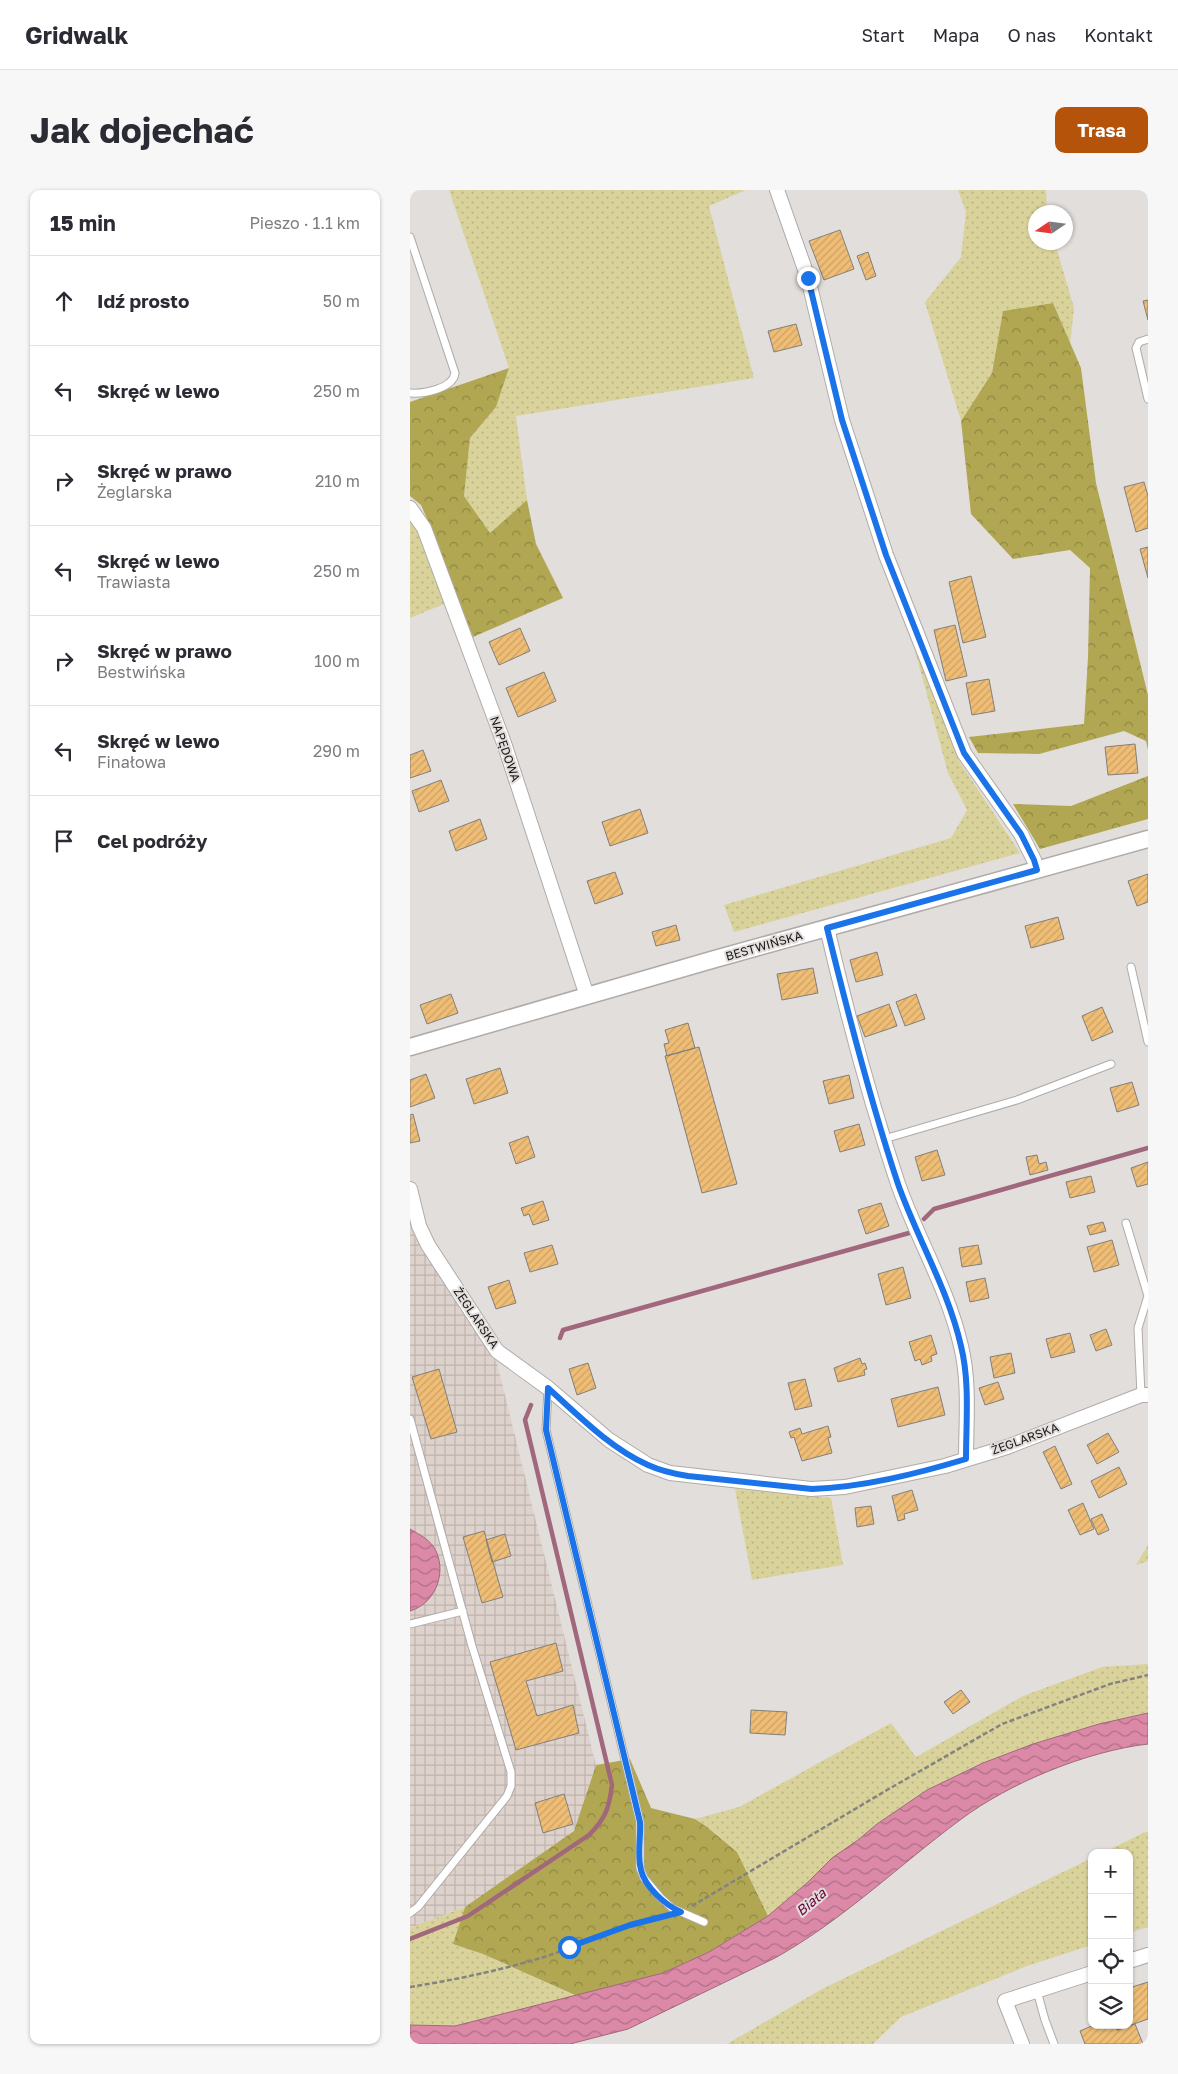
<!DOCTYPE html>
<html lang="pl">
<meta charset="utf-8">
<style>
:root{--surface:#fff;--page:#f7f7f7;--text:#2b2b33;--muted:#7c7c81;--line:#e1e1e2;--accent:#b45309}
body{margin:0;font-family:"Golos Text",sans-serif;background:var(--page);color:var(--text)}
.controls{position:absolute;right:15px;bottom:15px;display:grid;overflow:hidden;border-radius:10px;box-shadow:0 1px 4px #0004}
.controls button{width:45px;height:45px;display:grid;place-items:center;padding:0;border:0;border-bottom:1px solid var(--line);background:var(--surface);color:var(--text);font:25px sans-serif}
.compass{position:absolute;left:618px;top:15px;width:45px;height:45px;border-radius:50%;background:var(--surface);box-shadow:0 1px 4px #0004;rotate:257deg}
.stop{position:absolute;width:15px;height:15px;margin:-11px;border:4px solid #1a73e8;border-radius:50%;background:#fff}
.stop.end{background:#1a73e8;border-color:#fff;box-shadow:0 1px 5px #0008}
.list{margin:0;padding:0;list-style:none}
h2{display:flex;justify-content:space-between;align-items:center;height:65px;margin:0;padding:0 20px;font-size:21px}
h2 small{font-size:16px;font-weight:400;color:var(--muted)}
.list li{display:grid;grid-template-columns:32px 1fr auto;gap:15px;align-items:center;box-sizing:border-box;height:90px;padding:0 20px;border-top:1px solid var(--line)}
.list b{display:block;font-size:19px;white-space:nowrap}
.list p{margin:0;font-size:16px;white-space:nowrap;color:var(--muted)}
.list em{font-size:16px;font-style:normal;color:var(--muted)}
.icon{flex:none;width:28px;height:28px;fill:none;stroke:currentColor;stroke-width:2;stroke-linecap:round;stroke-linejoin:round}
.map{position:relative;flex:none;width:738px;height:1854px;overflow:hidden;border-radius:10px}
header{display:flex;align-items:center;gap:30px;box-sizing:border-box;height:70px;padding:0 25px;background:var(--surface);border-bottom:1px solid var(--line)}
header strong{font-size:24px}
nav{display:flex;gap:28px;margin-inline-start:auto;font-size:18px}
.intro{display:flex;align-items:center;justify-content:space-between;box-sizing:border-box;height:120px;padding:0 30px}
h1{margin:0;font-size:35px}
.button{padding:12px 22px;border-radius:10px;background:var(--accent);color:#fff;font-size:18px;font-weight:700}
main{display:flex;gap:30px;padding:0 30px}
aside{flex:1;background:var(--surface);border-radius:10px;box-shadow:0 1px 4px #0004}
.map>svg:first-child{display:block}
</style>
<header>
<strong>Gridwalk</strong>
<nav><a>Start</a><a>Mapa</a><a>O nas</a><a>Kontakt</a></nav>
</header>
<div class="intro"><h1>Jak dojechać</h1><a class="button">Trasa</a></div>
<main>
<aside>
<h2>15 min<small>Pieszo · 1.1 km</small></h2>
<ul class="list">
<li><svg class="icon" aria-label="ahead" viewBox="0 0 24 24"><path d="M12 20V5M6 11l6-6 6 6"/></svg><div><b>Idź prosto</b></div><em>50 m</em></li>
<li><svg class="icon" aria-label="left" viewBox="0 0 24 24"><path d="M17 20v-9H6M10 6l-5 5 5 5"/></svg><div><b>Skręć w lewo</b></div><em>250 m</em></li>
<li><svg class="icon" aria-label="right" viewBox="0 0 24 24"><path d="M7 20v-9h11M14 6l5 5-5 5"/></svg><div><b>Skręć w prawo</b><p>Żeglarska</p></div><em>210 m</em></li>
<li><svg class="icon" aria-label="left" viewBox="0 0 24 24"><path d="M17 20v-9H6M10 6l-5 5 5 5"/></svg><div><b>Skręć w lewo</b><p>Trawiasta</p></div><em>250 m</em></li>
<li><svg class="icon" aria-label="right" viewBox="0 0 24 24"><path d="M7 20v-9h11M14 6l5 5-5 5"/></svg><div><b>Skręć w prawo</b><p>Bestwińska</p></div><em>100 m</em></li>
<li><svg class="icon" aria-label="left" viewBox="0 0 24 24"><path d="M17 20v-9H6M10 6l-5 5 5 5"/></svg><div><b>Skręć w lewo</b><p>Finałowa</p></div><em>290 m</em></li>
<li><svg class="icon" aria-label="arrive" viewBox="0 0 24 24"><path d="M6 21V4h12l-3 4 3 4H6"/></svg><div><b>Cel podróży</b></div></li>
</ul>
</aside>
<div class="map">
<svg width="738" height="1854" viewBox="0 0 738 1854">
<defs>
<pattern id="industrial-grid" width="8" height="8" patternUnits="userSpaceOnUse" patternTransform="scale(1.25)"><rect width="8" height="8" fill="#ded2cc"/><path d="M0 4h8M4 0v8" fill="none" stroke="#beb4ae"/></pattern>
<pattern id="grass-dots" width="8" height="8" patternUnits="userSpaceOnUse" patternTransform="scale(1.25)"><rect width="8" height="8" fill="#d9d39b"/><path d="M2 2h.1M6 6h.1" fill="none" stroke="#bab485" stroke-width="1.8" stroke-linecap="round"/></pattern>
<pattern id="forest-crowns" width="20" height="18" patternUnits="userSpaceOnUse" patternTransform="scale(1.25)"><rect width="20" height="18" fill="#b1a752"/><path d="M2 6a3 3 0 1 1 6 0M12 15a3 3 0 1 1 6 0" fill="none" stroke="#8f8743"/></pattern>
<pattern id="water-waves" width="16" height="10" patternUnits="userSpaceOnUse" patternTransform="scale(1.25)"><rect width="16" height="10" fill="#db89a7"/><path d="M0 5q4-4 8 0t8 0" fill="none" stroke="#b16f87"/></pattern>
<pattern id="building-hatch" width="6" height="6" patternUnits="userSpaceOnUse" patternTransform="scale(1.25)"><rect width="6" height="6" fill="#efbd75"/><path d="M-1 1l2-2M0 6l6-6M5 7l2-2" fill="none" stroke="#cca264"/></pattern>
</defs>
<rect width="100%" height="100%" fill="#e2dedc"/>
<path fill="url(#industrial-grid)" d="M0,1023L5,1047L87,1173L186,1575L164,1641L55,1717L0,1738Z"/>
<path fill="url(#grass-dots)" d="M39,0H336L299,16L344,188L106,226L117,310L80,343L54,306L60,248L86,217L99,178Z
M548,0H636L637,22H626V52L645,53L664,118L660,154L643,113L593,121L582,183L551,231L515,112L551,67L556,22Z
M0,328L7,338L34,414L0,428Z
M503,453L549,571L610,663L324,742L314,715L541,648L557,620L538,583Z
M325,1299L421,1308L433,1375L342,1390Z
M738,1355V1371L726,1375Z
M738,1474V1523L689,1534L623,1554L573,1573L517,1600L467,1634L448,1650L422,1668L398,1692L358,1726L327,1662L297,1637L285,1629L329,1617L481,1533L506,1567L613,1506L692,1477Z
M735,1642H738V1737L719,1743V1663H693Z
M682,1668V1755L617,1776L491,1827L463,1854H317L412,1799Z
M55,1717L44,1754L73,1764L166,1806L45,1836L0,1835V1738Z"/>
<path fill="url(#forest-crowns)" d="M643,113L671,178L686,293L738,505V560L736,551L714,541L629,564L568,563L559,547L674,534L678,467L680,378L660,360L603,369L561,324L551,231L582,183L593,121Z
M99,178L86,217L60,248L54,306L80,343L117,310L126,354L153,408L63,447L21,338L11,315L0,306V212Z
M738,586V629L630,659L603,614L661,616Z
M220,1569L241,1618L285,1629L297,1637L327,1662L358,1726L299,1762L253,1783L167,1806L73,1764L43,1754L55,1717L164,1641L186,1575Z"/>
<path fill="url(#water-waves)" stroke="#a1677c" d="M0,1339C10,1345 21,1350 26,1361C37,1385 24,1414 0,1421Z
M738,1523V1554C677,1561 599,1593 550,1630C488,1676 433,1730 365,1768L218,1839L160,1854H0V1835L45,1836L253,1783L299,1762L358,1726L398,1692L422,1668L448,1650L467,1634L517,1600L573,1573L623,1554L689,1534Z"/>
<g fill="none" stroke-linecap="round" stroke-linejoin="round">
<path stroke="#a1677c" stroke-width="4.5" d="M514,1029L524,1019L738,958
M150,1148L153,1140L499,1043
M0,1749L58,1726L179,1645C196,1628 199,1618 202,1595L115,1230L121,1215"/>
</g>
<path fill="url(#building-hatch)" stroke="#817f7c" d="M430,40L444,79L414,90L399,51Z
M458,62L466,86L456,90L447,66Z
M738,110V130L733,111Z
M386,134L392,155L364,162L358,141Z
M734,292L738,306V338L726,342L714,297Z
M738,357V388L730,359Z
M561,386L576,447L553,453L539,392Z
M545,435L557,486L536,491L524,440Z
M110,438L120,461L89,475L79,452Z
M134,482L146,511L108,527L96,498Z
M579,489L585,521L562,525L556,493Z
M725,554L728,583L698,585L695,557Z
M13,560L21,581L0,588V565Z
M31,590L39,611L9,622L2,601Z
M230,619L238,643L200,656L192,632Z
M70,629L77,649L46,661L39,641Z
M205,682L213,704L185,714L177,691Z
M738,684V712L727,716L718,691Z
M648,727L654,749L621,758L615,736Z
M266,735L270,750L246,756L242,742Z
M467,762L473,785L446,792L440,770Z
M403,778L408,803L372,810L367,784Z
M41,804L48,823L17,834L10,815Z
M506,804L515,829L495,836L486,812Z
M479,814L487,836L455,847L447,826Z
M692,817L703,842L682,851L672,826Z
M278,833L285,858L257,866L254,854L259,853L255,840Z
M289,857L327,994L292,1003L255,866Z
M90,878L98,903L64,914L56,889Z
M16,884L25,908L0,917V890Z
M439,885L444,908L419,914L413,891Z
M722,892L729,915L707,922L700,898Z
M3,924L10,951L0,953V925Z
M449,934L455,955L430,962L424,941Z
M118,946L125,967L106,974L99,953Z
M527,960L535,985L512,991L505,967Z
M627,965L629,974L636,972L638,980L620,985L616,967Z
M738,972V994L727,997L721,978Z
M681,986L685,1002L660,1008L656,992Z
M133,1011L139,1030L123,1035L119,1024L114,1026L111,1018Z
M471,1013L479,1036L456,1044L448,1020Z
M693,1032L696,1041L680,1045L677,1036Z
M702,1050L709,1075L684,1082L677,1057Z
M142,1055L148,1074L120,1082L114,1063Z
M568,1055L572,1074L552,1077L549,1058Z
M493,1077L501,1108L476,1115L468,1084Z
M575,1088L579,1108L560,1112L556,1092Z
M99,1090L106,1113L86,1119L78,1097Z
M696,1139L702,1155L686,1161L680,1145Z
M660,1143L665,1162L641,1168L636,1149Z
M521,1145L527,1164L521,1166L522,1171L512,1175L510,1169L505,1171L499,1152Z
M601,1163L605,1183L584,1188L580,1167Z
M450,1168L452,1174L455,1173L457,1179L454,1180L455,1185L428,1192L424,1178Z
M178,1173L186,1198L167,1205L159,1179Z
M29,1179L47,1242L21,1249L2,1187Z
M395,1189L402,1216L385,1220L378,1193Z
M588,1192L594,1209L575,1215L569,1198Z
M528,1197L535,1225L488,1237L481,1209Z
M418,1236L421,1247L418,1248L422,1263L392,1271L384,1247L381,1248L379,1242L390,1238L392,1244Z
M698,1243L709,1262L687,1274L677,1255Z
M645,1256L662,1294L651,1299L633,1262Z
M709,1277L717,1294L689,1308L681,1291Z
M502,1300L508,1320L494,1324L495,1329L488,1331L482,1306Z
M673,1313L684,1339L670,1345L658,1320Z
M461,1316L464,1334L447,1337L445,1318Z
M692,1324L699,1340L688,1345L681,1329Z
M74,1341L93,1407L72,1413L53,1347Z
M95,1344L101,1366L82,1372L76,1350Z
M146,1453L153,1481L116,1491L127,1526L163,1515L169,1543L106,1560L80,1472Z
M551,1500L560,1512L543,1524L534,1512Z
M341,1520L377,1522L375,1545L340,1543Z
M154,1604L163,1634L133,1643L125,1613Z
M738,1792V1829L707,1840L706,1835H719V1798Z
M725,1834L733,1854H675L670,1841L684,1835H706L707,1840Z"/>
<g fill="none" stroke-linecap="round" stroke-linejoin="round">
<defs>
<path id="service" d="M0,47L45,183C43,199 13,204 0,203
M738,149L729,152L726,158L738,209
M721,777L738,852
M474,949L607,910L701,874
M716,1033L738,1106L728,1138L731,1205
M138,1198L136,1240L230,1632V1678L234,1688L250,1707L262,1718L294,1732
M0,1229L62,1456L101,1582V1596L97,1606L8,1717L0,1723
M0,1434L53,1421
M627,1801L635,1830L644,1854"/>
<path id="minor" d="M367,0L398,88L432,230L476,365L554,563L611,644L624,670L627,680
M0,318L14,338L95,556L177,806
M417,738C437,824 460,910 488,994C507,1048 538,1099 551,1156C560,1193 556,1232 556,1269
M0,999L9,1036L18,1055L87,1161L138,1198L199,1250L238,1275L260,1283L401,1299L435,1297L535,1276L597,1257L731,1205H738
M719,1771L738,1765
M612,1854L595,1811L682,1783"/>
<path id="tertiary" d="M0,857L305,769L738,649"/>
</defs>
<use href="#service" stroke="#afaba9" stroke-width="9"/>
<use href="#minor" stroke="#afaba9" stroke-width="16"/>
<use href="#tertiary" stroke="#afaba9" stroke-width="19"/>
<path stroke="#858281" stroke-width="2.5" stroke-dasharray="5 2.5" stroke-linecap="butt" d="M282,1716L477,1600L592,1534L700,1494L738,1485
M0,1797C44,1790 92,1780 134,1767C174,1754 212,1734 254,1725"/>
<use href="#service" stroke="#fff" stroke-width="7"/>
<use href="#minor" stroke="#fff" stroke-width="14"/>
<use href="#tertiary" stroke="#fff" stroke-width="16"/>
</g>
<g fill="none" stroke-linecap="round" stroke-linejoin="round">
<path stroke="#1a73e8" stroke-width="6" d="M159,1757L220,1735L271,1722C255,1715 235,1697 231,1680C227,1665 231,1647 230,1632L136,1240L138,1198C168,1225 200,1258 238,1275C251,1281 265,1284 278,1286L402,1299C454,1297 506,1284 556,1269C556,1232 560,1192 551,1156C538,1099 507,1048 488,994C460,910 438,824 417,738L627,680L624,670L611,644L554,563L476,365L432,230L398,88"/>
</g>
<g text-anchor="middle" stroke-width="4" stroke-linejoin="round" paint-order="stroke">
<g font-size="12" fill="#191717" stroke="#e2dedc">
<text transform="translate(95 559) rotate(71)" y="4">NAPĘDOWA</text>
<text transform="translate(354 756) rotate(-16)" y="4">BESTWIŃSKA</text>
<text transform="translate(66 1128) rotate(56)" y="4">ŻEGLARSKA</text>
<text transform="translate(615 1249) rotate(-20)" y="4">ŻEGLARSKA</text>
</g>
<g font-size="14" font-style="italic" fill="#680139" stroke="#e2dedc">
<text transform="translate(401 1712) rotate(-40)" y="5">Biała</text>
</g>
</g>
</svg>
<div class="controls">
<button>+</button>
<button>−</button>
<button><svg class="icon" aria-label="locate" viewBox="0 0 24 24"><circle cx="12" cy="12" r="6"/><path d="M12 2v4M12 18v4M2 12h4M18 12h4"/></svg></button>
<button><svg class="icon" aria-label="layers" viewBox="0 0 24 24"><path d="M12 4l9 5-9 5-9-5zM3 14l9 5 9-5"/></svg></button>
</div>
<svg class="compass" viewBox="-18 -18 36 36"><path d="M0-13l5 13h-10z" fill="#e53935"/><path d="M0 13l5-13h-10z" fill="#7c7c81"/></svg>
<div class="stop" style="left:159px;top:1757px"></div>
<div class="stop end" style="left:398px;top:88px"></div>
</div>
</main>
